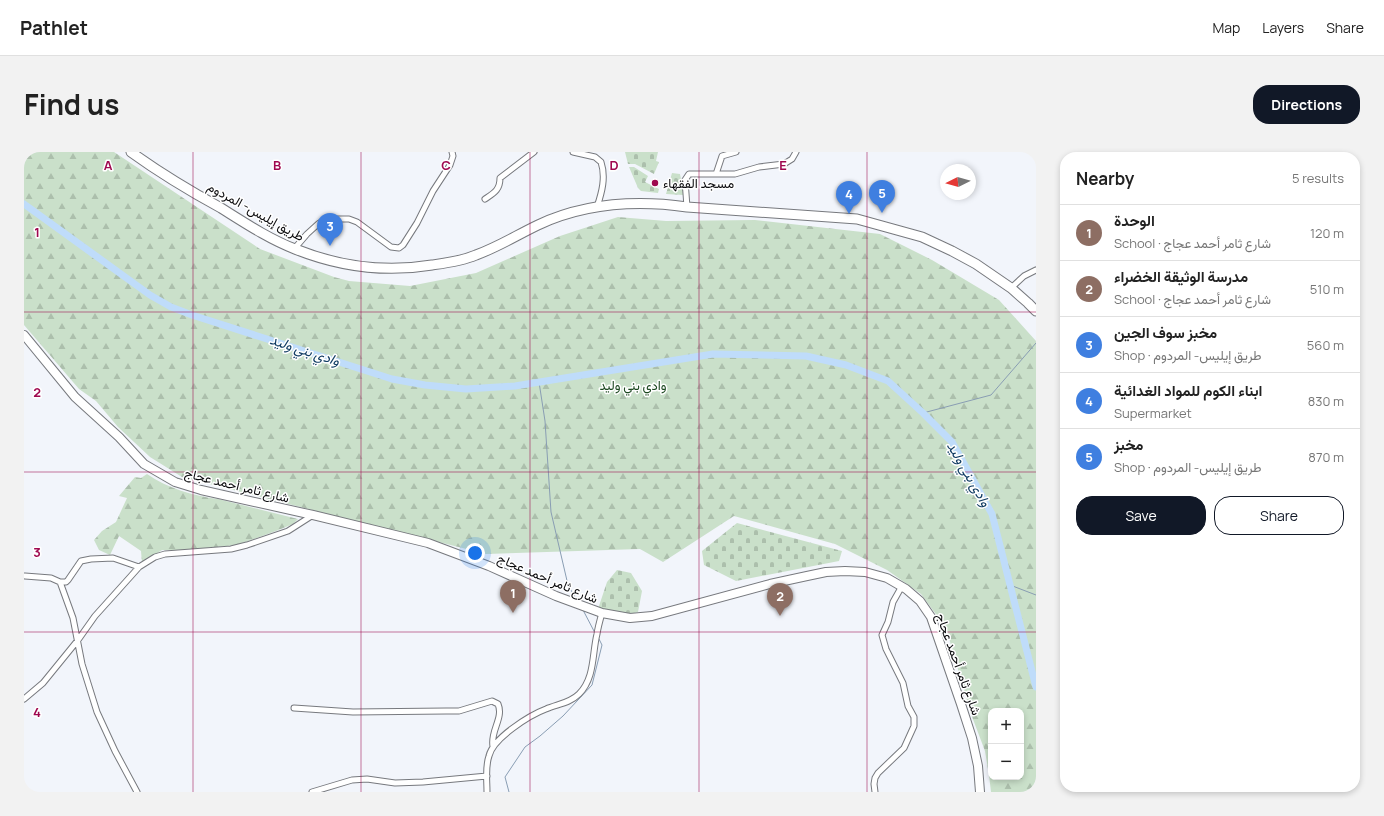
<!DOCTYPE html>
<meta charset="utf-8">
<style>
:root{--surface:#fff;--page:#f2f2f2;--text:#222;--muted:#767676;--line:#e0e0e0;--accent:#111827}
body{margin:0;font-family:Manrope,Vazirmatn,sans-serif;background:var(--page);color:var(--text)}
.controls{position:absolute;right:12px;bottom:12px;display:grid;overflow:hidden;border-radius:8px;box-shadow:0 2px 6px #0003}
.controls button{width:36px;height:36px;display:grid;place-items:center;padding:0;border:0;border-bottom:1px solid var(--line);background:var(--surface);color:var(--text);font:20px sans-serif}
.compass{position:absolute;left:916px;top:12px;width:36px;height:36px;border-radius:50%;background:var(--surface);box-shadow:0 2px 6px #0003;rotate:265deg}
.you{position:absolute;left:451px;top:401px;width:14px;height:14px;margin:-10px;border:3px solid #fff;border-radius:50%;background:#1a73e8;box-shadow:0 0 0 6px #1a73e833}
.badge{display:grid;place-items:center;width:26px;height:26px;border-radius:50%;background:var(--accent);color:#fff;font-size:13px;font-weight:700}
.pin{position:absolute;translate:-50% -33px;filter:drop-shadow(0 1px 2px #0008)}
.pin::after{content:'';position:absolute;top:21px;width:14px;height:12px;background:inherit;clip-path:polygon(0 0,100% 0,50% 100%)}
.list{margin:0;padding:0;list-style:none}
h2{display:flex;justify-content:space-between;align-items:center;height:52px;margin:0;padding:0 16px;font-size:17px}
h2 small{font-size:13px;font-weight:400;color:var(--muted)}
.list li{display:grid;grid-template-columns:26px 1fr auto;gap:12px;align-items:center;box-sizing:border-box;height:56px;padding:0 16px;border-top:1px solid var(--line)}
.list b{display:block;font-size:15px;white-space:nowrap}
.list p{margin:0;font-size:13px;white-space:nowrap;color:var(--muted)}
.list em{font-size:13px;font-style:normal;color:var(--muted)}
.actions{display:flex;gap:8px;padding:12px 16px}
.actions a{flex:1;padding:9px 0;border:1px solid var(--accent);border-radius:16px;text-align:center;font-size:14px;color:var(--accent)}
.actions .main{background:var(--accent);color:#fff}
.map{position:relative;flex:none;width:1012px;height:640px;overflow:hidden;border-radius:16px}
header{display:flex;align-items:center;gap:24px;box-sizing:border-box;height:56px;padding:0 20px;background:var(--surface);border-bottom:1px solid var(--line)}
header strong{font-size:19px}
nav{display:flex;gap:22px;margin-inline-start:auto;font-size:14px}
.intro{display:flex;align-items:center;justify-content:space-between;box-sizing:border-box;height:96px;padding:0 24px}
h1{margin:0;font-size:28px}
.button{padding:10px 18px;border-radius:16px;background:var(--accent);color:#fff;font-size:14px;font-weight:700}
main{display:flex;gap:24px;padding:0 24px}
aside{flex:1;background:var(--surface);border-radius:16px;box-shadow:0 2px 6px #0003}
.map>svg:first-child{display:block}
</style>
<header>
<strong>Pathlet</strong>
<nav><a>Map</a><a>Layers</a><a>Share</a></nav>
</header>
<div class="intro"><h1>Find us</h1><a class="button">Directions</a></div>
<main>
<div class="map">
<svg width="1012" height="640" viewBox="0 0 1012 640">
<defs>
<pattern id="forest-firs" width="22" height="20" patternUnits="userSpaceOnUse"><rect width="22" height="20" fill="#cae0ca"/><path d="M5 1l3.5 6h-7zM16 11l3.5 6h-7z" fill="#acbfac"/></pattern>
<pattern id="cemetery-stones" width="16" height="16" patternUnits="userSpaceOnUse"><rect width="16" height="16" fill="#cae0ca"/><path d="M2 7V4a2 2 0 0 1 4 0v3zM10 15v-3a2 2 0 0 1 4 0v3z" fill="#acbfac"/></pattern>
</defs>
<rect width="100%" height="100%" fill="#f2f5fb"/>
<path fill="url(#forest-firs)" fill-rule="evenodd" d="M0,0H90L236,97L310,125L325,129L386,134L452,121L536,84L594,65L642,69L731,68L856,82L908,108L975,148L1012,189V640H967L965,623L961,599L947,562L922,476L897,442L863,418L811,392L710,364L639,410L616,397L462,402L158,325L126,305L94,275L72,249L55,237L0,173ZM967,559H997V625H967Z
M123,322C143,336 170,344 194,347L274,367L269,372L252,379L213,393L162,398H138L118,411L117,399L95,384L86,403L75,398L70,388L78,379L92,370L103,346L95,344L111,325L117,326Z"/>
<path fill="url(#cemetery-stones)" d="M601,0H634L632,9L635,10L630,22L611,12H604Z
M605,15H610L624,24L621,30L635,37L634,41L617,39L614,36Z
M648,21L656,22L660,42L659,43L642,42Z
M713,371L818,399L815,409L712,429L680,413L678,399Z
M593,418L607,421L618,439L614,460L607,462L574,457L583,430Z"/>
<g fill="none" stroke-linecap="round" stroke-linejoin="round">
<path stroke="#899db3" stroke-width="1" d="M515,230L521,269L527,360L544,433L552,447
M899,261L967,243L1012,191
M986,433L1012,443
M559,458L571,481
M485,640L481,625L501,595L516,584L539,564L568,533L578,493L575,487"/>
<path stroke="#bfdcfa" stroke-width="7" d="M0,52L126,143L147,155L168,163L368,227L401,233L442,237L491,234L689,202L782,204L822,213L864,229L899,261L928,290L968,362L1012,535"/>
<defs>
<path id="street" d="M549,0L571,5L577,10C582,25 578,40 573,55
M692,22L698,4L712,0
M461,47C470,41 476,38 476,26L510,0
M663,55L661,28L665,22H711L735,15L760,12L768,7L772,0
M270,97L283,82L294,72L299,69L315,67H325L333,70L367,95L375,96L379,93L393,71L409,39L426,13L429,4L428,0
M987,136L1000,124L1012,118
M1,424L27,426L36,430H42L44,428L57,409L67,407L89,406L115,415
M36,430L49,466L58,512L73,560L91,599L113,640
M0,547L19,531L54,488L71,464L107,424L115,415L131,405L141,402L207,397L223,393L264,379L289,363
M270,556L329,560L422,559H435L468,549L474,552C480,566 466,579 469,594
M288,640L328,628L343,627L371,631L399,630L463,624
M463,640C463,628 461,615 465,604C469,586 506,563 522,557C534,552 546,551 555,542C571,526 568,502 573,482C574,475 576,468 578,461
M851,640L850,632L851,626L854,621L880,596L890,574V565L884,554L879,531L862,497L858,483L864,470L869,450L878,434"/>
<path id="primary" d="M0,183L51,245L95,285L120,312L151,330L177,338L289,363L404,391L465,414L532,444L578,461L606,466L628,464L746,432L783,424L802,420L821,419L841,420L863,426L882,437L896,449L907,465L937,552L948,586L954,614L956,640"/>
<path id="highway" d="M107,0C136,21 166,39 197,56C221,71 245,87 271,97C316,115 360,121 408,113C422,111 438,109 452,103C474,95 493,83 514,73C561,51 613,48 663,55L833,67L898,85L928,99L952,112L987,136L1004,151L1012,159"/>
</defs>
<use href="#street" stroke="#77797e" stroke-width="7"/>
<use href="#primary" stroke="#77797e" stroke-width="10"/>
<use href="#highway" stroke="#77797e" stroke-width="11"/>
<use href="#street" stroke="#fff" stroke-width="5"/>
<use href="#primary" stroke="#fff" stroke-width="8"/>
<use href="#highway" stroke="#fff" stroke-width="9"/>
</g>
<path fill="none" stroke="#9f084f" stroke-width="1" stroke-opacity="0.55" d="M169,0V640M337,0V640M506,0V640M675,0V640M843,0V640M0,160H1012M0,320H1012M0,480H1012"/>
<circle fill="#9f084f" stroke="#fff" stroke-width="1.5" cx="631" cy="31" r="4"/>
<g text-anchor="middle" stroke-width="3" stroke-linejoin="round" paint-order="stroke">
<g font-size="13" fill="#0b0b0e" stroke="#fff" text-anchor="start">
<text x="639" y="36">مسجد الفقهاء</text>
</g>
<g font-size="13" fill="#0b0b0e" stroke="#fff">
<text transform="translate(232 59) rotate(29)" y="5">طريق إيليس- المردوم</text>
<text transform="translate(213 333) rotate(14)" y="5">شارع ثامر أحمد عجاج</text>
<text transform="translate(524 426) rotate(23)" y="5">شارع ثامر أحمد عجاج</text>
<text transform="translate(935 512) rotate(70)" y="5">شارع ثامر أحمد عجاج</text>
</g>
<g font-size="13" fill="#1b471f" stroke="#fff">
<text x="609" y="238">وادي بني وليد</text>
</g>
<g font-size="14" font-style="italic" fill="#123d64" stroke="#fff">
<text transform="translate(281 198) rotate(18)" y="5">وادي بني وليد</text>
<text transform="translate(945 322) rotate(60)" y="5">وادي بني وليد</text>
</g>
</g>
<g font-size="13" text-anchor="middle" font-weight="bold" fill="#9f084f" stroke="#fff" stroke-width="3" stroke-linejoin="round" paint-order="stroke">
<text x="84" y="18">A</text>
<text x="253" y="18">B</text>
<text x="422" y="18">C</text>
<text x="590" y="18">D</text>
<text x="759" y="18">E</text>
<text x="13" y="85">1</text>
<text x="13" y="245">2</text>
<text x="13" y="405">3</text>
<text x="13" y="565">4</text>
</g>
</svg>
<div class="controls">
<button>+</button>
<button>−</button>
</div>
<svg class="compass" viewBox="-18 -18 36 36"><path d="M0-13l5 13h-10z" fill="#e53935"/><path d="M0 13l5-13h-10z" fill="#767676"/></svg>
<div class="you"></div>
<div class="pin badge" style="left:489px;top:461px;background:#8d6e63">1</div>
<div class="pin badge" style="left:756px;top:464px;background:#8d6e63">2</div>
<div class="pin badge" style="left:306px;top:94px;background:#3f7fe0">3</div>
<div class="pin badge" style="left:825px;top:62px;background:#3f7fe0">4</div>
<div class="pin badge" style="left:858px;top:61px;background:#3f7fe0">5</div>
</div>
<aside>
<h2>Nearby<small>5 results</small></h2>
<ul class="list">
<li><span class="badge" style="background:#8d6e63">1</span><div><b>الوحدة</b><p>School · شارع ثامر أحمد عجاج</p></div><em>120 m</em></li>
<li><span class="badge" style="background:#8d6e63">2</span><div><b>مدرسة الوثيقة الخضراء</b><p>School · شارع ثامر أحمد عجاج</p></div><em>510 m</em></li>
<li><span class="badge" style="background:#3f7fe0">3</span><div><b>مخبز سوف الجين</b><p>Shop · طريق إيليس- المردوم</p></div><em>560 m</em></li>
<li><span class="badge" style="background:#3f7fe0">4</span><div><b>ابناء الكوم للمواد الغدائية</b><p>Supermarket</p></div><em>830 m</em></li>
<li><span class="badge" style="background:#3f7fe0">5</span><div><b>مخبز</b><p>Shop · طريق إيليس- المردوم</p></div><em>870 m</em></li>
</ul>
<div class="actions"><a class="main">Save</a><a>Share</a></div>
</aside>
</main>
